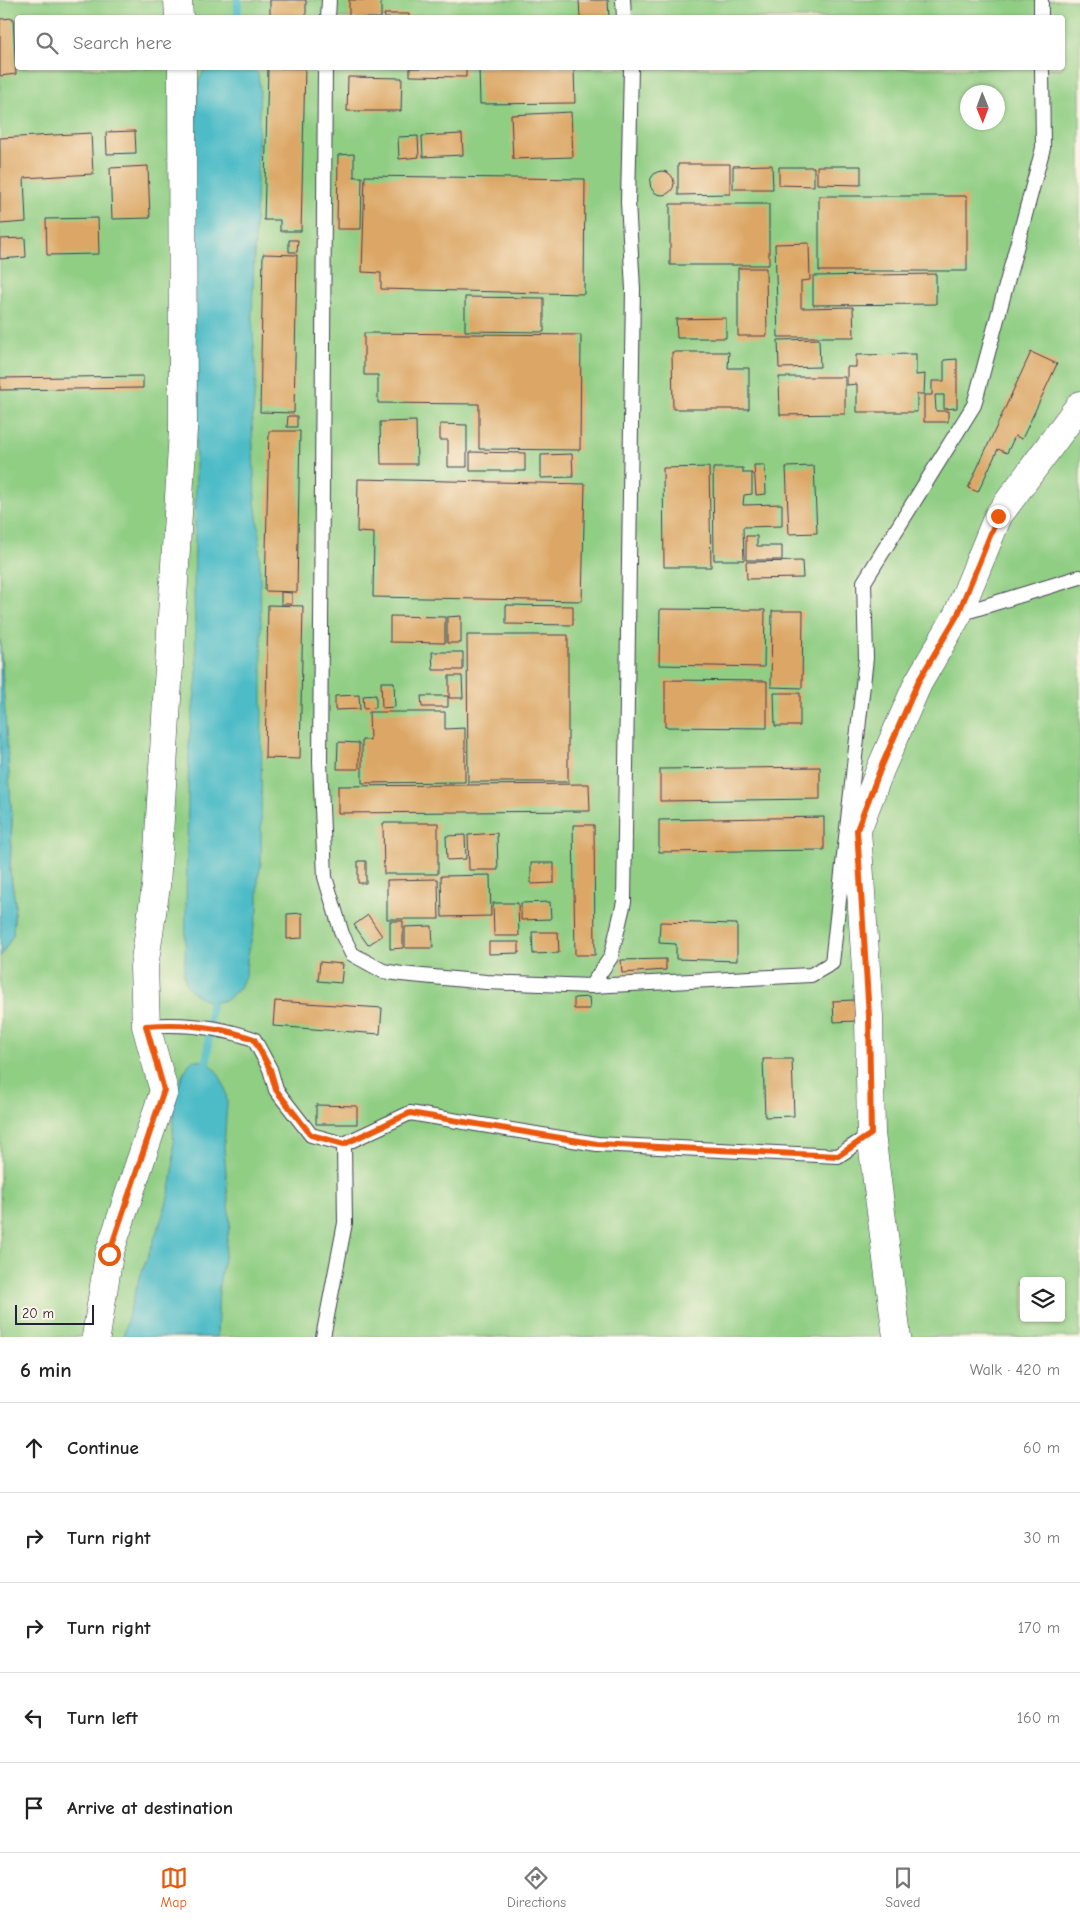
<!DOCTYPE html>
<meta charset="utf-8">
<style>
:root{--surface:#fff;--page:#f6f6f6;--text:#222;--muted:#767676;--line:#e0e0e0;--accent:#ea580c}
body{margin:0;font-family:"Comic Neue",sans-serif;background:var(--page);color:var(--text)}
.controls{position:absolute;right:15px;bottom:15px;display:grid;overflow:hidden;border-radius:5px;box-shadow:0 1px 4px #0004}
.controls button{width:45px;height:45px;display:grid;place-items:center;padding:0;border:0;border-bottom:1px solid var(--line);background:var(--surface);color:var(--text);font:25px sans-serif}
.compass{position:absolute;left:960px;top:85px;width:45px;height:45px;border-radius:50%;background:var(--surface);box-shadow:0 1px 4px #0004;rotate:179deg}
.scale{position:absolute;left:15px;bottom:12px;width:79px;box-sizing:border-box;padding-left:5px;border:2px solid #22223b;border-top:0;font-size:14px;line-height:18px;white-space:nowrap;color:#22223b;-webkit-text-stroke:4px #fcf5e5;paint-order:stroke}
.stop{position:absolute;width:15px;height:15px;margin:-11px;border:4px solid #ea580c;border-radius:50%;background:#fff}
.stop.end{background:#ea580c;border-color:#fff;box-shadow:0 1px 5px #0008}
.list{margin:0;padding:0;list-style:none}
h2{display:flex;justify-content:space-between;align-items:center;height:65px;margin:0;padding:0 20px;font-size:21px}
h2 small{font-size:16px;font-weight:400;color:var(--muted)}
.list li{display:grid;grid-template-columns:32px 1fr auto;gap:15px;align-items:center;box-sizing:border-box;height:90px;padding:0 20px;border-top:1px solid var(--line)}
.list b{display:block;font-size:19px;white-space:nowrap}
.list em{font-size:16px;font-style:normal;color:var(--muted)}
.icon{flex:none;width:28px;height:28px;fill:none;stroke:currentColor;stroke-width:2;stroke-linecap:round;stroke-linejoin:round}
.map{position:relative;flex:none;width:1080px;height:1337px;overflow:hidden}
.search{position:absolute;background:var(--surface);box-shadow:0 1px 4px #0004;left:15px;right:15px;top:15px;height:55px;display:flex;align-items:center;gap:12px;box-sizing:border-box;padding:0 18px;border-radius:5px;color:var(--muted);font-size:19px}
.sheet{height:515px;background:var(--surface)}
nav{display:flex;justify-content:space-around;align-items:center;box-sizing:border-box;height:70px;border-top:1px solid var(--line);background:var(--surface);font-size:14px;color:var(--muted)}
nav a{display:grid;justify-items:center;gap:2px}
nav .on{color:var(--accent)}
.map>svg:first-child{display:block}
</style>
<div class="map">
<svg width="1080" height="1337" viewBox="0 0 1080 1337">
<rect width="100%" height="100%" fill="#fcf5e5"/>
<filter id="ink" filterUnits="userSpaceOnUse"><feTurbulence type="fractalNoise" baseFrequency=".02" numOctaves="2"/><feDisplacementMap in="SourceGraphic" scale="10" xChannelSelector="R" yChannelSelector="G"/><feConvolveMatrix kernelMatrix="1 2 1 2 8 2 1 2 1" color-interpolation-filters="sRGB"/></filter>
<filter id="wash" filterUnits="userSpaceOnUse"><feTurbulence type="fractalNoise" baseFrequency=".0096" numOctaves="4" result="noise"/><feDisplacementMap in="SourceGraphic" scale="20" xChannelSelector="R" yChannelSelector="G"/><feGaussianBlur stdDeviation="1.12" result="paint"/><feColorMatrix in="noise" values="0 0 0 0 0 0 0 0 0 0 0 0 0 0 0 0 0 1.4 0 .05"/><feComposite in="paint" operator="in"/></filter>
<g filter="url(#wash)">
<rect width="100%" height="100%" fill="#eee3c4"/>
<path fill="#90ce84" stroke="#597860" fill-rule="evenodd" d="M0,0H1080V1337H0V957L13,935L15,902L10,871L12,820L0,640ZM18,18H1062V68H18ZM968,92H998V122H968ZM1024,1281H1061V1318H1024Z"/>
<path fill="#4ebcc7" stroke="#386f81" d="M205,68H252L258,74L260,89L252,316L256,377L252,423L255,501L259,531L262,672L261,863L258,878V910L247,959L246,975L239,989L226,1000L211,1003C190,992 181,987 185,962L189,740L197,677L194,598L196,469L192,193L197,97L199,81Z
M0,640L12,820L10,871L15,902L13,935L0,957Z
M192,1060L207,1061L218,1073L225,1087L227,1102L224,1147L230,1224L219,1286L217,1337H123C129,1311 136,1286 146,1261C157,1231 170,1201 173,1170C176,1127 164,1099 192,1060Z"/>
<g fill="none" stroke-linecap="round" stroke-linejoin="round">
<path stroke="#4ebcc7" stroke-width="8" d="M238,18V0
M207,1061L211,1003"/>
</g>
<g id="blocks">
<path fill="#dca766" d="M270,0H306V18H270Z
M349,0H381V18H349Z
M579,0H608L609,18H580Z
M384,14H409V18H385Z
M13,18L16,74L0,76V19Z
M268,68H305L301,231H280V220H264Z
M410,68H466V77L410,76Z
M479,68H574L575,103L480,104Z
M348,77L402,78L401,111H347Z
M571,112L573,157L513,159L511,115Z
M135,131L136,153L107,154L106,132Z
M91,133L93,174L24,178L26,222L0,224V138Z
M462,134L463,155L423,157L422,136Z
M418,136L419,157L399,159L398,137Z
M354,154V177H362L361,229H337L338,155Z
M678,164H730V194L678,195Z
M772,165L773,189H733V166Z
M148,166L150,218L112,219L110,168Z
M817,166H861V185L817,184Z
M779,167H814V186L779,185Z
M650 183a12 12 0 1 1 24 0a12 12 0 1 1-24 0Z
M365,176L585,179L584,294L381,289V273L362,272Z
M819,196H967V271H819Z
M670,204H769V265H670Z
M98,218L99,254L47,255L46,219Z
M25,238L26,257L0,259V239Z
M289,240H298L297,252H289Z
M809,243L810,280L801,281V308L853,307L854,337H778L775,244Z
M263,254L297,255L294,413L260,412Z
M738,268H766L767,336H738Z
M936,274V304L813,305V276Z
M465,297L544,298V332L465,331Z
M726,318V338H677L676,319Z
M364,333L581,335L580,450L479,449V404L378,403V375H364Z
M819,339L820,367L779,368L778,340Z
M672,352H729L728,368H749V409H673Z
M1031,352L1057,364L1022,439L1015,436L1007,453L998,449L978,492L968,488Z
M916,354V375L925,374L924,394H917V412H857V384L847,385V367H856V355Z
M957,359V408L944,409V395H935L936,411H948V422H924V395H932V381H944V360Z
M143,376V388L0,390V378Z
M779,377H845V414L780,415Z
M288,416H297V427H287Z
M416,421L417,464H381L380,422Z
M440,424L467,425V467H448V440H440Z
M269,431H300L297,592L265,591Z
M470,452L525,453V471H470Z
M572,454L573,477L541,478V455Z
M754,465H765L766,494L756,495Z
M814,466L817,533L789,534L786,467Z
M709,467L711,567H664L663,468Z
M713,468H743V473H752V494L744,495L743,505L782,504V526L743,527L744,560H714Z
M358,479L585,484L582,601L373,597L374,533L357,532Z
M746,536H757V546H782V560H746Z
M802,561L803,578L747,579L746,562Z
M281,592L292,593V604H281Z
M268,605L303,606L300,759L265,758Z
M506,605L573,606V625L506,624Z
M660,609L765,610L764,667L659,665Z
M772,611H803L802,688L771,687Z
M390,616L445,617V643L390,642Z
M461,616V643H447V617Z
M467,635H568V782H468Z
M432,652H463V670H433Z
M449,676H462L463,698H449Z
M665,680L767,681V728L665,727Z
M381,682H394L395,707L382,708Z
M774,693H800V726H775Z
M359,695L360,709L335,710V696Z
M376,695V708L364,709L363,696Z
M421,696H448V707H422Z
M369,712H445V729L465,728V782L362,783V740H370Z
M338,742L359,743V769H337Z
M820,767V799L660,801V769Z
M589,784L590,811L338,813V786Z
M824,817V850L659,852V820Z
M383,823H438V874H384Z
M573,825H594L595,955H575Z
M497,833L498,870H469L468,835Z
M465,835L466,859L447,860L446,836Z
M358,861H366V883H358Z
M531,863H554V883L531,884Z
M490,875L491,916L442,917L441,876Z
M438,879L439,919H387V880Z
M550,902L551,919L521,920V903Z
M493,903H518L519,936H494Z
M302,913V938L287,939V914Z
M368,915L382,936L368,945L354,925Z
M390,921H403V948L390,949Z
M660,922L737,924V961L676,959V944L659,943Z
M432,926L433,948H405V927Z
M532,932H558L559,953L533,954Z
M489,942H519V953L489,954Z
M666,959V970L622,973L621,960Z
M320,962L343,964L341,983L318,981Z
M589,997L590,1009H574V998Z
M854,1000L856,1021L834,1022L833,1001Z
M275,1001L382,1008L380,1034L273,1026Z
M763,1059H792L794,1116L765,1117Z
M316,1105L357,1106V1124H316Z"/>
</g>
</g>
<g filter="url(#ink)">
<use href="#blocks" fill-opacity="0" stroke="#413f50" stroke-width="1"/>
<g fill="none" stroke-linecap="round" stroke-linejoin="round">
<defs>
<path id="service" d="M623,0L624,18
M1041,0V18
M328,18L329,0
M325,68L320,762L325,877L342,934L352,954L383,971L401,974L486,982L591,986
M631,68L628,202L633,289L624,902L611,957L591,986L811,975L832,963L866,658L864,582L974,405L1043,148L1042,68
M959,614L1080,577
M146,1026C182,1023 220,1027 254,1039L270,1069L276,1090L311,1135L344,1144
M323,1337L345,1223L344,1144L410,1113L597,1144L838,1156L871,1134"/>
<path id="minor" d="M178,0L179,18
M96,1337L109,1254L164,1091L146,1026L144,967L156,886L183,430L182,68
M897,1337L871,1134L869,1016L857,830L880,770L918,683L958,614L998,516L1080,405"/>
</defs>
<use href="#service" stroke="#413f50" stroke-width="16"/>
<use href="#minor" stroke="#413f50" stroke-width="29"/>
<use href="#service" stroke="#fff" stroke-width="14"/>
<use href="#minor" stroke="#fff" stroke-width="28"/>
</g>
</g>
<g fill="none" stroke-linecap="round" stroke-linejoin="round" filter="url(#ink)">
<path stroke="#ea580c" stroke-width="6" d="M109,1254L164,1090L146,1026C182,1023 220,1027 254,1039L270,1069L276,1090L311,1135L344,1144L410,1113L597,1144L838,1156L871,1134L869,1016L857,830L880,770L918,682L958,614L998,516"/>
</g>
</svg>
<div class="controls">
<button><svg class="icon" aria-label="layers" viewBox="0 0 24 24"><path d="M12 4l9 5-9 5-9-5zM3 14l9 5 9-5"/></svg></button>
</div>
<svg class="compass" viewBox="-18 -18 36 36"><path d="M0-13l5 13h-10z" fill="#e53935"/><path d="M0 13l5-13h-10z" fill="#767676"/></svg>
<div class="scale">20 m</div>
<div class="stop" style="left:109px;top:1254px"></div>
<div class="stop end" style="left:998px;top:516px"></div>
<div class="search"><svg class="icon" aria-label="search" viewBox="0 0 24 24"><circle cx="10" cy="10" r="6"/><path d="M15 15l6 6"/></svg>Search here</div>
</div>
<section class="sheet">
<h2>6 min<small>Walk · 420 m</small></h2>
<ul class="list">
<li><svg class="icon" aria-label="ahead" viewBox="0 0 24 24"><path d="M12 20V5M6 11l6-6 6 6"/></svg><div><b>Continue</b></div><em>60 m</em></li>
<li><svg class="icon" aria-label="right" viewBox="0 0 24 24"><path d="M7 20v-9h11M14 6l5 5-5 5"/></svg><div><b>Turn right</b></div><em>30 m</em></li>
<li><svg class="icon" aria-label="right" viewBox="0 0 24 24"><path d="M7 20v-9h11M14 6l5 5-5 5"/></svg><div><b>Turn right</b></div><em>170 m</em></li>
<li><svg class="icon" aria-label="left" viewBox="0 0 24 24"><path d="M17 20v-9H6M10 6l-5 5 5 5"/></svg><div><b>Turn left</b></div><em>160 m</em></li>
<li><svg class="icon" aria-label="arrive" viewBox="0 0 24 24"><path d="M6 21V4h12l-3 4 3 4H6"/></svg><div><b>Arrive at destination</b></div></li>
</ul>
</section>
<nav>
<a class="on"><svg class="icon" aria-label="map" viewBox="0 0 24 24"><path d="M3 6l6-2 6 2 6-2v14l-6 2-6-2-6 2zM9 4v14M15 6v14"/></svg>Map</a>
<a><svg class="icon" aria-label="directions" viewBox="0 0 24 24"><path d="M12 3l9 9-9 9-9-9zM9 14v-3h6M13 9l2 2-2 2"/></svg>Directions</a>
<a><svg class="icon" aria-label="saved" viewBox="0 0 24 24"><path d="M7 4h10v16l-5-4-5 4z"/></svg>Saved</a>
</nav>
